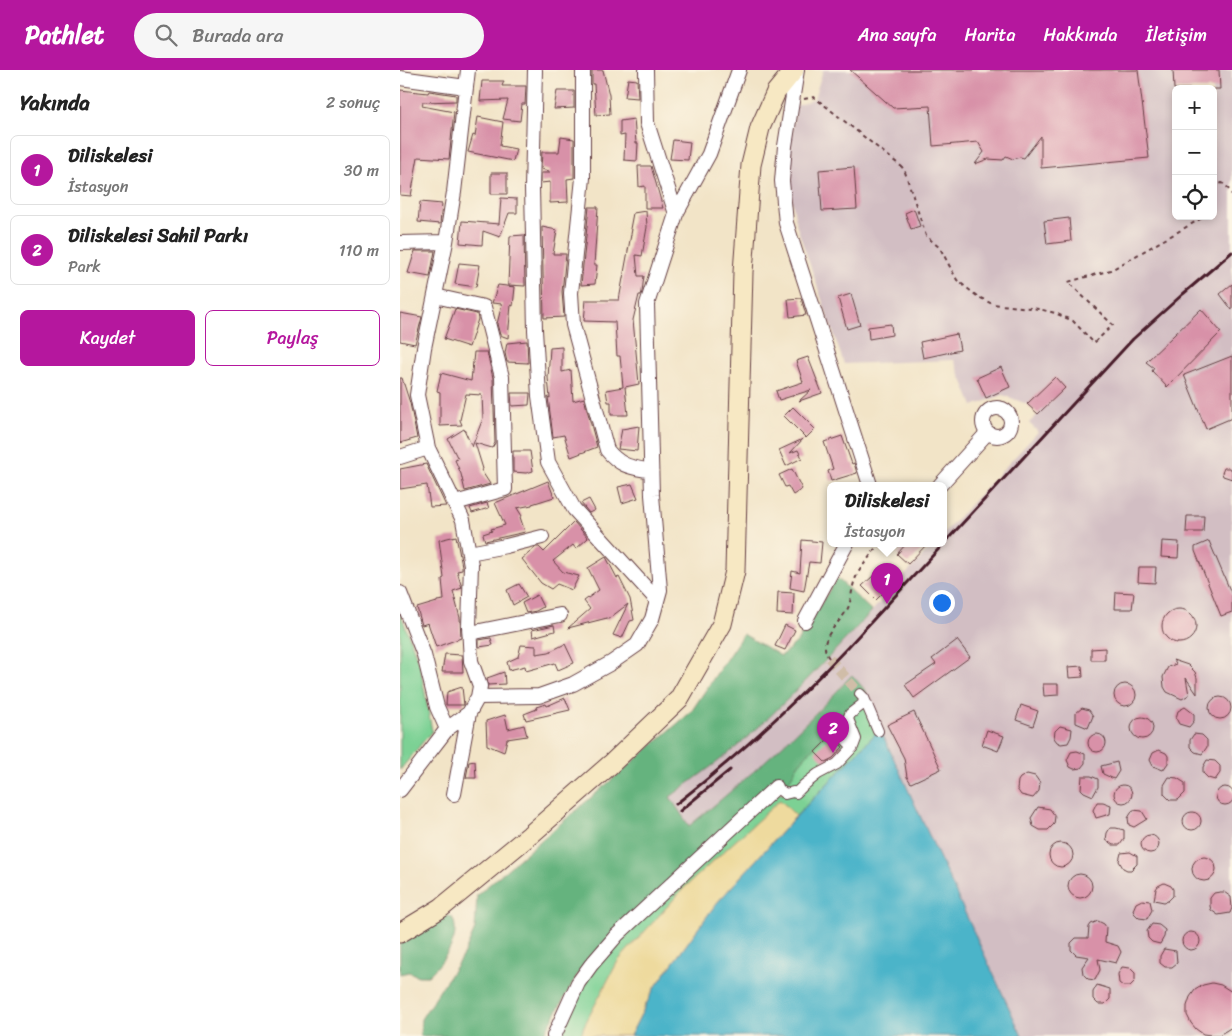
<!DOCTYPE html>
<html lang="tr">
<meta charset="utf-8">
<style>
:root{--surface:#fff;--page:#f6f6f6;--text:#222;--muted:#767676;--line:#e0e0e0;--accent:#b5179e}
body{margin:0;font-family:Sriracha,sans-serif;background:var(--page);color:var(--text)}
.controls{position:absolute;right:15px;top:15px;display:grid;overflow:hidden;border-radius:8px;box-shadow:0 2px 8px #0003}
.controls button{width:45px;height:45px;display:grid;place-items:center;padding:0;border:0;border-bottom:1px solid var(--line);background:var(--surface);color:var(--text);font:25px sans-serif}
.you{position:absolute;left:541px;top:532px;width:18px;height:18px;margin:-12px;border:4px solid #fff;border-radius:50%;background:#1a73e8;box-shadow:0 0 0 8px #1a73e833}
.badge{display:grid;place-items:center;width:32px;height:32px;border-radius:50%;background:var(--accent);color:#fff;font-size:16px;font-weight:700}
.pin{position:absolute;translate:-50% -41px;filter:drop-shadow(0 1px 2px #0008)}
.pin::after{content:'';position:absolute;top:26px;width:18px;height:15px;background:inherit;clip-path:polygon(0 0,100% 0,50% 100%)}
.popup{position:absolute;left:427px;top:412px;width:120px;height:65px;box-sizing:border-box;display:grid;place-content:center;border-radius:8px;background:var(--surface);filter:drop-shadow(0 1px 4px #0005);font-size:16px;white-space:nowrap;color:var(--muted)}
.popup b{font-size:19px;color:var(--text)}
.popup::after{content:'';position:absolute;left:50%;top:100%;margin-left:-10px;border:10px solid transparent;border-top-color:var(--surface)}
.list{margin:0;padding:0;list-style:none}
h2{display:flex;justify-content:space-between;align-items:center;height:65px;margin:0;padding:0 20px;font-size:21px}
h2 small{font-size:16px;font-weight:400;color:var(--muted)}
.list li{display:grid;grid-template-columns:32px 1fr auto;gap:15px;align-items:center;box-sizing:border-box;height:70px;margin:0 10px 10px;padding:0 10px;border:1px solid var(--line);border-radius:8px}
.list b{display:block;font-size:19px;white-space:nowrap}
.list p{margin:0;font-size:16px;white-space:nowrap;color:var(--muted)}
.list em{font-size:16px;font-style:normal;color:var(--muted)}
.actions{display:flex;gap:10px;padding:15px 20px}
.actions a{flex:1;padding:11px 0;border:1px solid var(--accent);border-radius:8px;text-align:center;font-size:18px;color:var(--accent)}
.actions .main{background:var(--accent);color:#fff}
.icon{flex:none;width:28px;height:28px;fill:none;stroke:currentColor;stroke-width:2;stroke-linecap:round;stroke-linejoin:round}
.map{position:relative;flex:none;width:832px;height:966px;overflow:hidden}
header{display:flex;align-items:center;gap:30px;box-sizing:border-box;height:70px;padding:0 25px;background:var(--accent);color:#fff}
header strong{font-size:24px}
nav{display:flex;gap:28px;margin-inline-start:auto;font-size:18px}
.search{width:350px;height:45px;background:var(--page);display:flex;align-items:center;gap:12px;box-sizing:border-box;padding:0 18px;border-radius:28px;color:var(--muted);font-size:19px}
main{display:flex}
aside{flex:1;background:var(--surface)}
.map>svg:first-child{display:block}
</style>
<header>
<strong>Pathlet</strong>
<div class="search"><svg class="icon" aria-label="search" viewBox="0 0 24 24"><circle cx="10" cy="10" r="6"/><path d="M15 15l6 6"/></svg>Burada ara</div>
<nav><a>Ana sayfa</a><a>Harita</a><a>Hakkında</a><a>İletişim</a></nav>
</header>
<main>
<aside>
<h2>Yakında<small>2 sonuç</small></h2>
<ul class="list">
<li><span class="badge">1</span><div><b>Diliskelesi</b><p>İstasyon</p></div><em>30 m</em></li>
<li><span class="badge">2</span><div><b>Diliskelesi Sahil Parkı</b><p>Park</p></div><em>110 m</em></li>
</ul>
<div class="actions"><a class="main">Kaydet</a><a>Paylaş</a></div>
</aside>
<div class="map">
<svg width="832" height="966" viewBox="0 0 832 966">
<rect width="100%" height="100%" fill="#fcf5e5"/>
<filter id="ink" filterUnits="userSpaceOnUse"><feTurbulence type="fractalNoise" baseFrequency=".02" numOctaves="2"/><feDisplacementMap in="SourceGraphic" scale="10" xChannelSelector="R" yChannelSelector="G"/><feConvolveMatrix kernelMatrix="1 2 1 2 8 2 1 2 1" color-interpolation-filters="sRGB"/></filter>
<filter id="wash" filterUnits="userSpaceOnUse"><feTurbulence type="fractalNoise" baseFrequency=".0096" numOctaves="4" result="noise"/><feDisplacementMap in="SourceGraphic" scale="20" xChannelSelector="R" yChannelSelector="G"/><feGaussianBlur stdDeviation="1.12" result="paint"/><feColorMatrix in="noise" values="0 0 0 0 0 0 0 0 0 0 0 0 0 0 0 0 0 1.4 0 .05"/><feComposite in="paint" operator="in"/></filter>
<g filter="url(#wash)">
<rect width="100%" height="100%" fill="#f2e4c7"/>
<path fill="#d2bec3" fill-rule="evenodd" d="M423,0H832V966H622L480,659L465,619L452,605L388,671L349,706L289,756L269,728L333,679L375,641L419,598L535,473H543V464L638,362L629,353L665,318L655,307L627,334L603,325L573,336L554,290L444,294L397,157L386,99L396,36L414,29ZM776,19H813V146H776Z"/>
<path fill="#7cd194" stroke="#637860" d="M0,542L20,596L32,661L0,700Z
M465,619L480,659L396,746L380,730L184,956L181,966H155L193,895L376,719L382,725C397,687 437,648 465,619Z"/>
<path fill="#65b37e" stroke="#586954" d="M437,508L472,541C428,588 384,636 334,679C313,696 291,711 270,727L289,756C347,709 402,660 452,605L465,620L398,695L384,720L376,714L179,902L143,966H20L21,949L65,882L75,859L77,825L291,642L343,564L381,586L397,572Z
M43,845L52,847C63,867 43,892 28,906H18L9,902L0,904V874Z"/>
<path fill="#eeda9e" stroke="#9c7c64" d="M380,730L396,746L316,834L254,919L230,966H181L184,956L218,891L284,818Z"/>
<path fill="#4bb4c9" stroke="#4a6a7a" d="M480,659L622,966H230L254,919L316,834L388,755Z"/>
<g id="blocks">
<path fill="#d891a8" d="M192,0H203L209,25L210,44L196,45L194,14H192Z
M450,0H738L749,88L641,98V66L624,88L620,87L613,89L606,86L603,90L588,89L575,94L584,82L578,72L533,76L530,36L493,38Z
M773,0H819L820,19H774Z
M228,9L237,10L238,28L225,27Z
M82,11H104L102,16H126L125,34H122L120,51L103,49L108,30L80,31Z
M0,20L28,23L29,21L56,25V31L23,32L22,36L54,42L49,89L18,87L11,126L0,125Z
M157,21H174V38L154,39Z
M78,47L103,52L100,76L116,79L113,91L68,82L73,65L75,66Z
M234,49L236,73H238L237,91L224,90L225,65L220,66V51Z
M161,67L174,69V108L167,109L168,132L150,133V112L141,113V103H149V101L141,99L142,82H159Z
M273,70L290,72L288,90L270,89Z
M238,96H251L263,138H245V116L239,117Z
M454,97L457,139L422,141L419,100Z
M91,103H107V124H91Z
M101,128L117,129V143H109L100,167L83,161L82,175L60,173L62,151L99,154Z
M20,132L42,134L40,154L18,152Z
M189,137H198L194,195H197L195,214L181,215Z
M514,139L520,156L511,159L505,143Z
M246,141L247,157L242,186L236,185L238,206H244L242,222L241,225H239L233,250L239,314L225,317L228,345H211V332H208L206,320L223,317L220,286H217L215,252L184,251L186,230H219L232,159H230L233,143Z
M669,148L671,171L647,174L644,151Z
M142,157L157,160L153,184H166L162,222L164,247L144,248Z
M124,165L125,216L108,215L110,166Z
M15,181H35L30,207L8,203Z
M59,193L80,195L76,217L55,214Z
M832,214V240L820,224Z
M98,215L115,217L113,236L111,235L108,268L100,265L97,254L102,234L92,233Z
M451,224L460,255L447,259L438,228Z
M401,228L406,245L390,247L388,229Z
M55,239L77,244L78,249L69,277L44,269Z
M801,239L821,262L767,317L752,301L754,298L746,292Z
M0,243L22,247L15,274L0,271Z
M491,254L492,265L469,269L468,257Z
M557,264L560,280L523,288L520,272Z
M127,271L128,293L107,292L105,283L107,273Z
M162,277V302L171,300L173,331L184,328L197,377L171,387L164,365L153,367L148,327L150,328L148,308L150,278Z
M74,282H87L93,308L95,373L92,378L75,373L83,399L81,400L90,414L65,421L61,404L55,390L58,389L48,369L64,359L72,377L83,348L82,325L66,324L60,350L62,355L40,356V322L37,321L41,303L71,311Z
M832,286V348L806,359L784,305Z
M408,287L422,323L399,331L411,320L379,330L376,321L403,312L396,291Z
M601,297L610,317L586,328L577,308Z
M655,307L665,318L638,344L627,334Z
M0,308H2L10,333L17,368L0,373Z
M111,323H130L129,335L112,336Z
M393,337L415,359L406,368L384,346Z
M239,356L237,381L218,379L222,359Z
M442,366L452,394L454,393L457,403L431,411L428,401L433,399L424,372Z
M403,369L390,383L398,380L402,388L386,396L379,380Z
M113,381H130L133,401L126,403L113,402Z
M26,394L46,436L30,437L27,415L0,419V399Z
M824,398H829L832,400V409L823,406L822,403Z
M392,399L402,419L393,425L388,416L385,417L379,405Z
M148,411L154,427L132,434V435L117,438L122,446L120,447L125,462L85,471L83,464L92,461L91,459L105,455L95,433Z
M232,414L238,428L222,433L218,417Z
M189,429L195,440L189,443L181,433Z
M87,433L89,438L72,443L70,438Z
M787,446H804L803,462H786Z
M174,452L188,468L176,479L173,475L153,491L163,502L179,506L172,520L157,514L151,519L141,513L122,489L136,477H139L144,482Z
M56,466L62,496V500L57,501L62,518L53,521L60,548L61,568L36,577L28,553L22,555L17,538L37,532V531L44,530L42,509L44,508L39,470Z
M402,470L422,472L420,493L409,492L404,521L390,518L392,501L400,503Z
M762,471L779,472L778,488L761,487Z
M809,471L832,525V542L821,546L795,481V477Z
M507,473H528L508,494L497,484Z
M206,487L217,508L219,507L230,529L234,550L230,551L222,568L213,565L228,534L207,550V548L168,558L190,539L184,531L199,520L188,498Z
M739,497H756L755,513L738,512Z
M473,506L486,520L476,530L462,516Z
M119,514L127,527L113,535L107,520Z
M378,522L394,523L393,545L377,544Z
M716,522L734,523L732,539H715Z
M137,525L143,537L136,541L126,543L122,533Z
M762 556a17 17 0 1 1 34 0a17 17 0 1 1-34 0Z
M154,555L155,561L133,567L132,560Z
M385,555L395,560L385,580L375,576Z
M91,568L93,575L79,577V570Z
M557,570L570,587L514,628L505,615L536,594L532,589Z
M165,574L174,593L158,600L155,593L126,601L125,596L109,600L107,592L118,587L121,575L136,576V584L149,582Z
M705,578V590H691V579Z
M45,584L62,585L63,602H42Z
M773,590L788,595L795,602L797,608V624L786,608L789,625L782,629L767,622L764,617L763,607L768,597L776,594Z
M682,596L683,607L669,608L668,597Z
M104,602L105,614L88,615L87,608Z
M714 625a11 11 0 1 1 22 0a11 11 0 1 1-22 0Z
M643,614H658V625L644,626Z
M62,617L64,635H46L47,622Z
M809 638a11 11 0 1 1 22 0a11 11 0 1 1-22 0Z
M165,628L170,640L126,650L124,644L137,639L136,637L146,634L147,636Z
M621,635L638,641L633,656L616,650Z
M785,637L794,644V651L789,657L779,654L776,648L778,641Z
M682,638L689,640L693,646L688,658L676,653V643Z
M514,642L541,699L511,713L507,707L504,688L487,655Z
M105,645L108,659L124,655L127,666L107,669L104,682L87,675L86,651Z
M731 658a11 11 0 1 1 22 0a11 11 0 1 1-22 0Z
M660,656L672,659L671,667L668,673L661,674L657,672L654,668L655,661Z
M587,660L604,666L598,681L582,675Z
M688 673a9 9 0 1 1 18 0a9 9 0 1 1-18 0Z
M794,664L802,665L807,670V677L802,684L795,682L790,677V670Z
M432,665L434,669L443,677L433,688L425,692L415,682Z
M759,680L766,683L768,686V693L763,700L753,696L750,690L753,683Z
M677,681L685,684V693L681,698L674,699L670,697L667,690L671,682Z
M807,690L815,691L820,696V703L815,710L808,708L803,703V697Z
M75,691L76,708H66L69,692Z
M717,692L719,701L714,709L703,704L701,696Z
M627,704L635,706L640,713L639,721L633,728L621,725L617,719L618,711L620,708Z
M682,706H691L698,709V717L693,726L684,722L681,719Z
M769,707L777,708L785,713V723L778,730H770L764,724V715Z
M714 724a9 9 0 1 1 18 0a9 9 0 1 1-18 0Z
M816 726a9 9 0 1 1 18 0a9 9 0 1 1-18 0Z
M697,732H703L711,735L710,744L696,748L693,740Z
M638,737L650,739L655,746L654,754L648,760H640L633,756L631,748Z
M733,740L742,741L747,749L734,757L729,755L728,748Z
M783 751a9 9 0 1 1 18 0a9 9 0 1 1-18 0Z
M710,758H716L724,760V769L720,775H713L706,770L707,763Z
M741 774a9 9 0 1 1 18 0a9 9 0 1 1-18 0Z
M649 785a12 12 0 1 1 24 0a12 12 0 1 1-24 0Z
M730,782L737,786V794L731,800H727L723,798L719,791L721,783Z
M792 799a12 12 0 1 1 24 0a12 12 0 1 1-24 0Z
M668 816a12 12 0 1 1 24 0a12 12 0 1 1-24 0Z
M764,813L771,816L773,819V826L768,831L764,832L754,830L756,819L758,816Z
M820,822H824L831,827L832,838L830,843L818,845L811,840L810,836V828L814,823Z
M742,830L750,831L752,840L747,849L739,848L734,843L733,840L736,833Z
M698,851L704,854L706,857L705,872L718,876L721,882L716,893L698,889L700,900L695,910L688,909L683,904L682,897L689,887L676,885L671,880V873L676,868H688L689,857L691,854Z
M752,854L759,855L765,860L764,867L760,874L752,872L748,868L747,861Z
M782 871a9 9 0 1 1 18 0a9 9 0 1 1-18 0Z
M764,879L776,881L777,893L772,897H765L760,893V886Z
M722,897L730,898L735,903V911L730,916H723L719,913L718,904Z
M812,913L821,915L832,922V957L819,965H811L803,964L796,959L791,953L787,945V936L790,927L795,920L803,915Z
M697,915L710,919V929L705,934H698L693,929V922Z"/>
</g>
</g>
<g filter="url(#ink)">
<use href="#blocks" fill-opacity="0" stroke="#633d42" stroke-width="1"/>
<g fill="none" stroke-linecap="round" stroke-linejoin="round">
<path stroke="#d0bda8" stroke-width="10" stroke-dasharray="10 5" stroke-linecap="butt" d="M429,588L460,624"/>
<defs>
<path id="pedestrian" d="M464,628L478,661
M439,665L440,664L453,677
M376,717L385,724L393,722L396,723L404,715L418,704L437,694L453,677L456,669L448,649L450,644L463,634L464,628L460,624"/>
<path id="minor" d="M68,0L54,122L46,172L24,278L17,325L28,378L63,450L71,495L69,556L71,591L80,616L78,627
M135,0L132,118L135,260L139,326L148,392L174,439L257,530
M183,0V108L171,223L173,255L207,380C221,397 231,397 251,401
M246,0L247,53L276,144
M397,0L385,76L382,111L386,153L470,415
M0,8L66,17
M0,173L46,172
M35,226L84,237L102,307L105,419L55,433
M583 352a14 14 0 1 1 28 0a14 14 0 1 1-28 0Z
M0,387L28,378
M540,415L587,363
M69,483L106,476L142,467
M0,523L24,585L37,637L47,659
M405,551L447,473
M70,563L160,545
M0,720L47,659L69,643L78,627L139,626L173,614L211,593L237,575L252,549L260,520L252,425L247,234L276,144L309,84L339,0
M54,724L69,643
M154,966L178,913L191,895L217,865L376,717"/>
<path id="secondary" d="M0,863L41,838L130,765L211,694L279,629L322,554L335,501L343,202L351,95L360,58L376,22L394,0"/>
</defs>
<use href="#pedestrian" stroke="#633d42" stroke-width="12"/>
<use href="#minor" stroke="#633d42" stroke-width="16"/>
<use href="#secondary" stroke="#633d42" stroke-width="21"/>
<path stroke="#633d42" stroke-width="2" stroke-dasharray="4 4" stroke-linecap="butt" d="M404,29L414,27L502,97L505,102L526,166L540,178L557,210L577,226L592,234L639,239L655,243L673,251L694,273L713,255L668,212L711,200L802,148L801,146
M813,117L822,113L826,115L832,125
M429,588C415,569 441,553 448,538C452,530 451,516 457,505C463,493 473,485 478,473"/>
<use href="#pedestrian" stroke="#fff" stroke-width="10"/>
<use href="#minor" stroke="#fff" stroke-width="14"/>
<use href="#secondary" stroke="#f7e8c3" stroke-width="19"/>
<path stroke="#4a1f2b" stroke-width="3" d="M276,734C338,686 394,634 448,577L733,269L783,224L832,182
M280,741L330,700"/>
</g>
</g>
</svg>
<div class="controls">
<button>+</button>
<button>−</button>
<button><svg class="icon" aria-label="locate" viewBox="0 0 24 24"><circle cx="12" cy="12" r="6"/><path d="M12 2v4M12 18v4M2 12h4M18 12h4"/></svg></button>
</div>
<div class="you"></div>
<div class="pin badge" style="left:487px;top:534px">1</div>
<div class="popup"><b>Diliskelesi</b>İstasyon</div>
<div class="pin badge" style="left:433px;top:683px">2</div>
</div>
</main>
